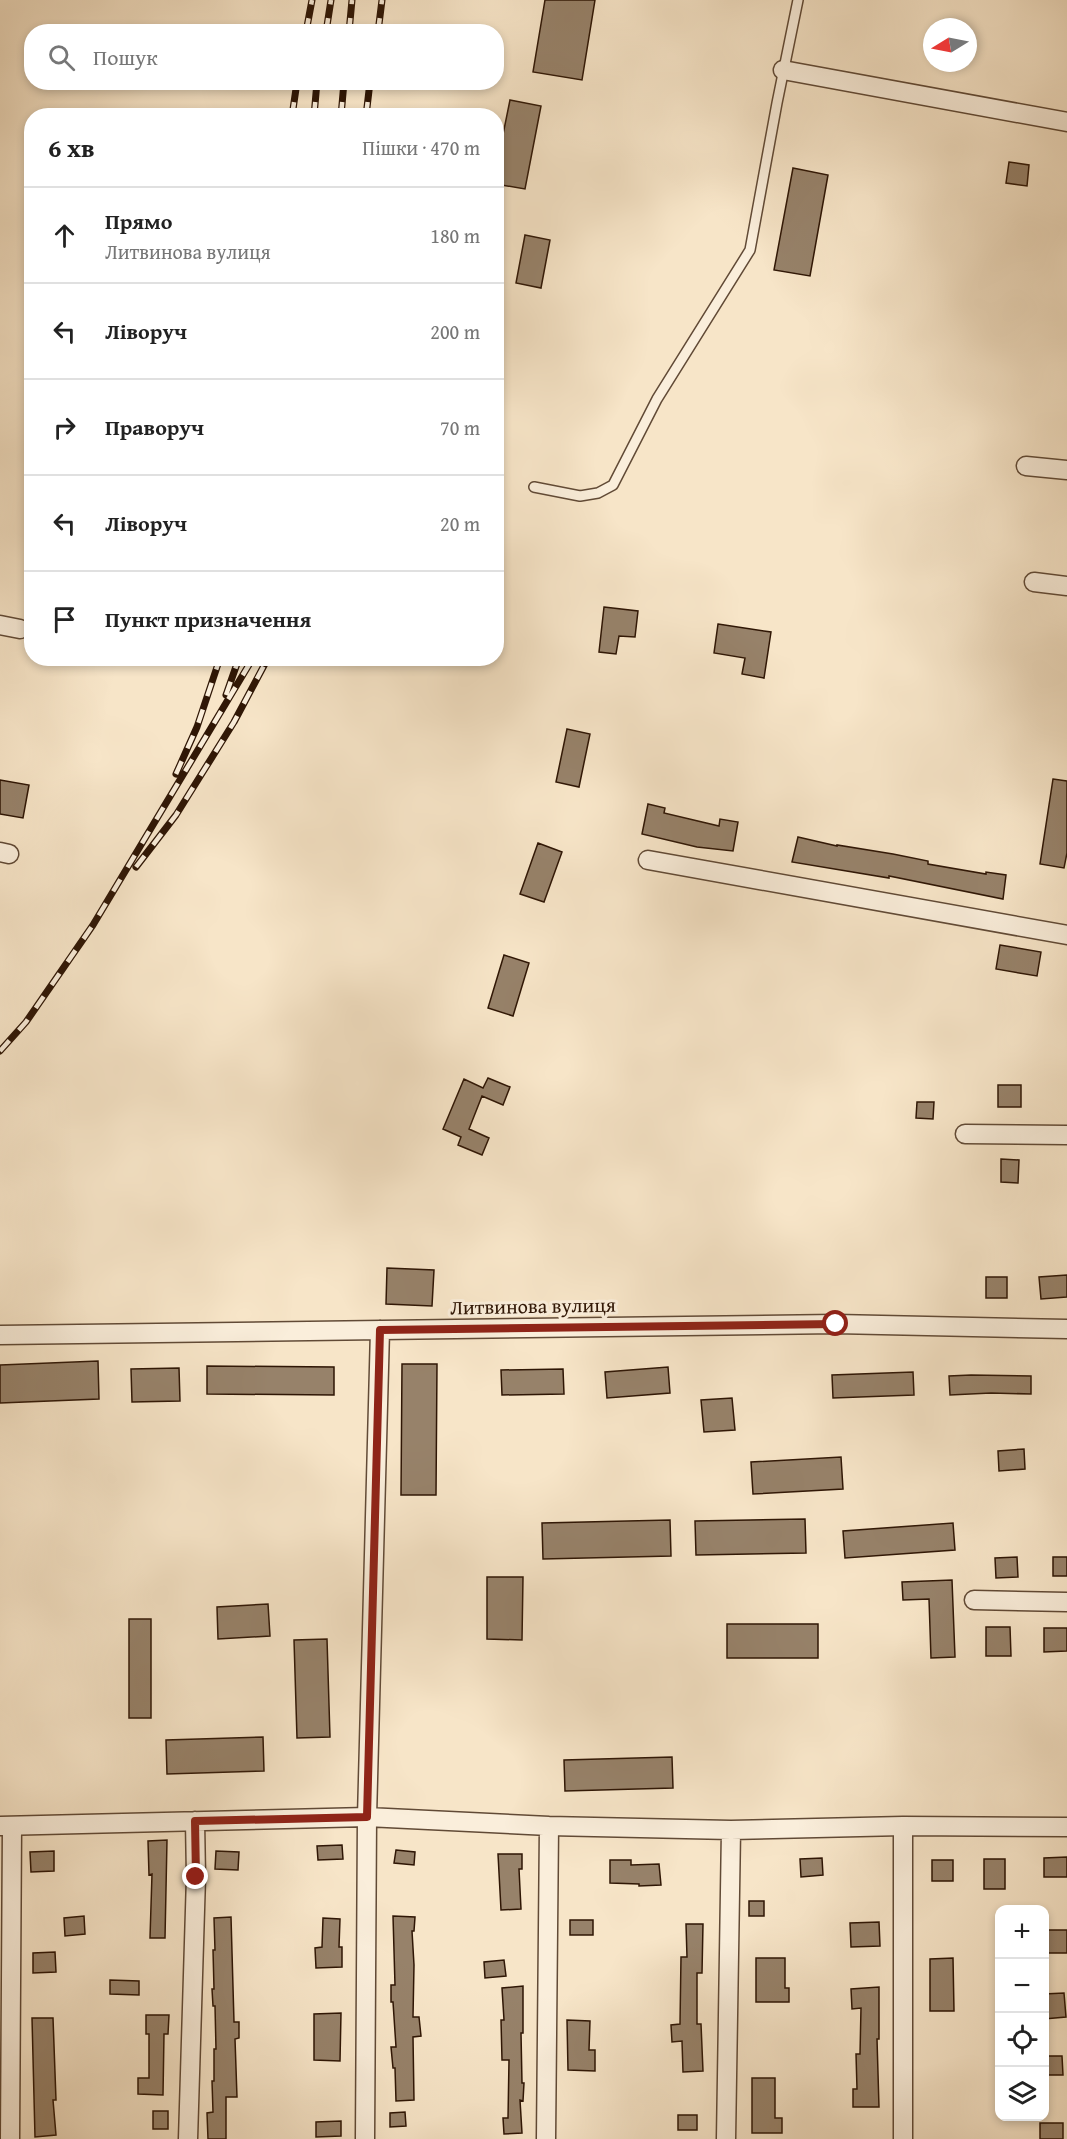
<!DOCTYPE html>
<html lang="uk">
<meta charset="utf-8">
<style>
:root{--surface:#fff;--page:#f6f6f6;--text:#222;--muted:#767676;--line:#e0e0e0}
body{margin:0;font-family:"Gentium Book Plus",serif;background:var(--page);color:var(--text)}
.controls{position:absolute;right:18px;bottom:18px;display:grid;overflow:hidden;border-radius:12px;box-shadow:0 3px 9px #0003}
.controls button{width:54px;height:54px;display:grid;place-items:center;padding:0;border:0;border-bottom:2px solid var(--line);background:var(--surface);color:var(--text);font:30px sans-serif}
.compass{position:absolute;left:923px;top:18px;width:54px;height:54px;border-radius:50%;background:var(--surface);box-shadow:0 3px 9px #0003;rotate:260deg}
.stop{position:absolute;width:18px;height:18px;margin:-14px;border:4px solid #8f2418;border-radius:50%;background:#fff}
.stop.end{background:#8f2418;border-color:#fff;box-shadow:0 2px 6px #0008}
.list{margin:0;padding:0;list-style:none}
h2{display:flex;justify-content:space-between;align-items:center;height:78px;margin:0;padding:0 24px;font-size:26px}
h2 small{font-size:20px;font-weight:400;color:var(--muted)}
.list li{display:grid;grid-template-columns:39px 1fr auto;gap:18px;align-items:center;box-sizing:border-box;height:96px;padding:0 24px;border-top:2px solid var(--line)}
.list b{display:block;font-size:22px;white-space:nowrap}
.list p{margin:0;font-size:20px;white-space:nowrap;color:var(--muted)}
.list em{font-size:20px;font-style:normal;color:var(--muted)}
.icon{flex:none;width:33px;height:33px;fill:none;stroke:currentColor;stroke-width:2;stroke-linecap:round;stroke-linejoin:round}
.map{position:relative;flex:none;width:1067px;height:2139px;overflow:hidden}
.search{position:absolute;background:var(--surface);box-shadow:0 3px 9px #0003;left:24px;top:24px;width:480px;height:66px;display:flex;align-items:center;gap:15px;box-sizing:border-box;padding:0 21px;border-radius:24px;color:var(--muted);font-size:22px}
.panel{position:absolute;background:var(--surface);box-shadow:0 3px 9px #0003;left:24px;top:108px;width:480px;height:558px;border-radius:24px}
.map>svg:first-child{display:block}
</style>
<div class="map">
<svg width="1067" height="2139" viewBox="0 0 1067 2139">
<rect width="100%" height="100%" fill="#f7e5c8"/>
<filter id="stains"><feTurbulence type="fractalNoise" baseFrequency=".00333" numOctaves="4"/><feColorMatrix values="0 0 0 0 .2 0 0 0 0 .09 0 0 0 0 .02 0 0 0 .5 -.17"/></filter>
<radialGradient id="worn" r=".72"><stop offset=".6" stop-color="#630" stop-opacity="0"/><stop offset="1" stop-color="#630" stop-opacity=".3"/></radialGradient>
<path fill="#97826a" stroke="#2f1605" stroke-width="1.5" d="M545,0H595L582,80L533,72Z
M510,100L541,106L525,189L496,184V169Z
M1009,162L1029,165L1027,186L1006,183Z
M793,168L828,175L810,276L774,270Z
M525,235L550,240L541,288L516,283Z
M604,607L638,611L635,637L619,636L616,654L599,652Z
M718,624L771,632L764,678L742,674L745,658L714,653Z
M567,729L590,734L579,787L556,782Z
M1053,779L1067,781V853L1064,868L1040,864Z
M0,780L29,785L23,818L0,814Z
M648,804L665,808L664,813L719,826L720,819L738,822L733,851L697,847L642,834Z
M798,837L837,846V845L893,854L928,861V864L986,874V872L1006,875L1003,899L889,876V878L792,862Z
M538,843L562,852L544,902L520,894Z
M1000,945L1041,952L1037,976L996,969Z
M504,955L529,963L513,1016L488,1008Z
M488,1078L510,1087L503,1105L482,1096L469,1129L489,1138L482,1155L458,1145L461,1137L443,1129L464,1079L483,1088Z
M998,1085H1021V1107H998Z
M917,1102H934L933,1119L916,1118Z
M1001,1159L1019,1160L1018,1183L1001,1182Z
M387,1268L434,1270L432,1306L386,1304Z
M1067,1275V1297L1041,1299L1039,1277Z
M986,1277H1007V1298H986Z
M98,1361L99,1399L0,1403V1365Z
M402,1364H437L436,1495H401Z
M207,1366L334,1367V1395L207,1394Z
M668,1367L670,1393L607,1398L605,1372Z
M179,1368L180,1401L132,1402L131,1369Z
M563,1369L564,1394L502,1395L501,1370Z
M913,1372L914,1395L833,1398L832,1375Z
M971,1375L1031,1376V1394L991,1393L950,1395L949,1376Z
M732,1398L735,1430L704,1432L701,1400Z
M1024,1449L1025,1469L999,1471L998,1451Z
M841,1457L843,1489L753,1494L751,1462Z
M805,1519L806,1553L696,1555L695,1521Z
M670,1520L671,1556L543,1559L542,1523Z
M953,1523L955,1550L845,1558L843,1531Z
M1017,1557L1018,1577L996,1578L995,1558Z
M1053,1557H1067V1576H1053Z
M487,1577H523L522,1640L487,1639Z
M952,1580L955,1657L931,1658L929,1599L903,1600L902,1582Z
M268,1604L270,1636L218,1639L217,1607Z
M129,1619H151V1718H129Z
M727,1624H818V1658H727Z
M986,1627H1010L1011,1656H986Z
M1044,1628H1067V1651L1044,1652Z
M327,1639L330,1737L297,1738L294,1640Z
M263,1737L264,1771L167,1774L166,1740Z
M672,1757L673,1788L565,1791L564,1760Z
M167,1840L165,1938H150L152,1874L149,1875L148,1841Z
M342,1845L343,1859L318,1860L317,1846Z
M396,1850L415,1852L414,1865L394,1863Z
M54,1851V1871L31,1872L30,1852Z
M216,1851L239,1852L238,1870L215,1869Z
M498,1854H522V1869H519L521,1909L501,1910Z
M1067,1857V1877H1044V1858Z
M822,1858L823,1875L801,1877L800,1859Z
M984,1859H1005V1889H984Z
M610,1860H631V1865L659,1864L661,1885L639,1886V1884L610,1883Z
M932,1860H953V1881H932Z
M749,1901H764V1916H749Z
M84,1916L85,1934L65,1936L64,1918Z
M393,1916L415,1917L414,1931H412L414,1965L413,2017H419L421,2036L413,2037L414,2100L396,2101L395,2068H393L391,2047H396L393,2002H391V1985H395Z
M231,1917L234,2022H239V2038L235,2039L237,2097H226V2139H208L207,2113L213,2112L212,2081H214V2049H216L215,2006H213L212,1989H214L213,1950H215L214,1918Z
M323,1918L340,1919L339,1947H342V1967L316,1968L315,1948L322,1947Z
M570,1920H593V1935H570Z
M879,1922L880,1946L851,1947L850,1923Z
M686,1924H703L702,1973H697V2024H701L703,2071L683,2072L682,2041L672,2042L671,2025L680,2024L681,1957H687Z
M1047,1930H1067V1953H1047Z
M55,1952L56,1972L33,1973V1953Z
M756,1958H785V1988H789V2002H756Z
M953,1958L954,2011H930V1959Z
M504,1960L506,1976L485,1978L484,1962Z
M110,1980L139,1981V1995L110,1994Z
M523,1986V2033H521L522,2083H524L523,2101L520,2100L522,2133L504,2134L503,2118H508L509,2060H502L501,2020H504L502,1988Z
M879,1987V2039H877L879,2107H853V2089H857L856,2054H860L861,2008L852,2009L851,1989Z
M1064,1993L1066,2017L1044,2019V1994Z
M341,2013L340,2061L314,2060V2014Z
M146,2015H169L168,2034H164L163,2095L138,2094V2078H149V2034H146Z
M32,2018H53L56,2100H53L56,2135L35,2137Z
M567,2020L590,2021L589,2050H595V2071L568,2070Z
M1044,2056H1062L1063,2075H1044Z
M752,2078H775V2118H782V2133H752Z
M153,2111H168V2129H153Z
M405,2112L406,2126L390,2127V2113Z
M678,2115H697V2130H678Z
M341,2121V2136L316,2137V2122Z
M1040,2123H1063V2139H1040Z"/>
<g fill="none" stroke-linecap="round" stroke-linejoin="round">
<defs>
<path id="lane" d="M534,487L580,496L598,493L613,485L657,399L750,250L777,103L798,0"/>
<path id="street" d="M783,70L1067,122
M1026,466L1067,470
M1034,582L1067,586
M0,625L20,629
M0,852L9,854
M648,860L1067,935
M965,1134L1067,1135
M0,1335L836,1324L1067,1329
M974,1600L1067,1602
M0,1826L367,1817L549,1826L731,1830L903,1826L1067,1827
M10,2139L12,1826
M188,2139L196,1877L195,1821
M365,2139L367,1817L380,1330
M546,2139L549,1826
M726,2139L731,1830
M903,2139V1826"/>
</defs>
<use href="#lane" stroke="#614a36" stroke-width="12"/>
<use href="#street" stroke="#614a36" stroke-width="21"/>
<use href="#lane" stroke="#faeedb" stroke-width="9"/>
<use href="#street" stroke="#faeedb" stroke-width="18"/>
<defs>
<path id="rail" d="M306,32L312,0
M326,32L331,0
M349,32L352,0
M378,32L382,0
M292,116L297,82
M314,116L317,82
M341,116L344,82
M366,116L370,82
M226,695L239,658
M176,774L197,727L220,658
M136,867L176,815L234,722L268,658
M0,1051L26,1022L93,925L253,658"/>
</defs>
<use href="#rail" stroke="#2f1605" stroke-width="7"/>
<use href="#rail" stroke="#faeedb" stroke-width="4.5" stroke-dasharray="14" stroke-linecap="butt"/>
</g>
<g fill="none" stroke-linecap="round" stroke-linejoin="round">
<path stroke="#8f2418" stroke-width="8" d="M196,1877L195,1821L367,1817L380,1330L836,1324"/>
</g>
<g text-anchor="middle" stroke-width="6" stroke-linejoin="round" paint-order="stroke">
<g font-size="20" fill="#2f1605" stroke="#faeedb">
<text transform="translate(533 1306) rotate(-1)" y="7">Литвинова вулиця</text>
</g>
</g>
<rect width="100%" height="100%" filter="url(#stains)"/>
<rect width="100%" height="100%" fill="url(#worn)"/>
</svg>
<div class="controls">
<button>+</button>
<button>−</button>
<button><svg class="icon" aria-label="locate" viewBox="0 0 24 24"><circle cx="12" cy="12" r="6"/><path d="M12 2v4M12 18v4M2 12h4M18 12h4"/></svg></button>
<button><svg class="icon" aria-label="layers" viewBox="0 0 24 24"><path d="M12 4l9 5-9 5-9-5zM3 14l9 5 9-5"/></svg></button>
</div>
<svg class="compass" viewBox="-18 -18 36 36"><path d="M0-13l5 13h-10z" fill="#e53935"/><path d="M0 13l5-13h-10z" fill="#767676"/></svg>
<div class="stop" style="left:836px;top:1324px"></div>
<div class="stop end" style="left:196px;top:1877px"></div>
<div class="search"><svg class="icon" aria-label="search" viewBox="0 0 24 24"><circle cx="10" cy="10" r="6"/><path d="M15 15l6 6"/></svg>Пошук</div>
<section class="panel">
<h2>6 хв<small>Пішки · 470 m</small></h2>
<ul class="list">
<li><svg class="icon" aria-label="ahead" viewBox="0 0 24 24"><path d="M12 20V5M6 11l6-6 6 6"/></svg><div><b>Прямо</b><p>Литвинова вулиця</p></div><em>180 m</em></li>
<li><svg class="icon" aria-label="left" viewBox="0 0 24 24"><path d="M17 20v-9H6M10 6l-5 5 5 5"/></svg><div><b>Ліворуч</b></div><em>200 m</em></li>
<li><svg class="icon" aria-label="right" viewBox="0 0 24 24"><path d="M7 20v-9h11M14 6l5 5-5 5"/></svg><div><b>Праворуч</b></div><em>70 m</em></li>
<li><svg class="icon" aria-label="left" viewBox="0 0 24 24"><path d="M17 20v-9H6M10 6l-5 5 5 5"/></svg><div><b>Ліворуч</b></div><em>20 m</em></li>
<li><svg class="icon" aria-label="arrive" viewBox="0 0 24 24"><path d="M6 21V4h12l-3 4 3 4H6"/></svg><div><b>Пункт призначення</b></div></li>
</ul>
</section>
</div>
